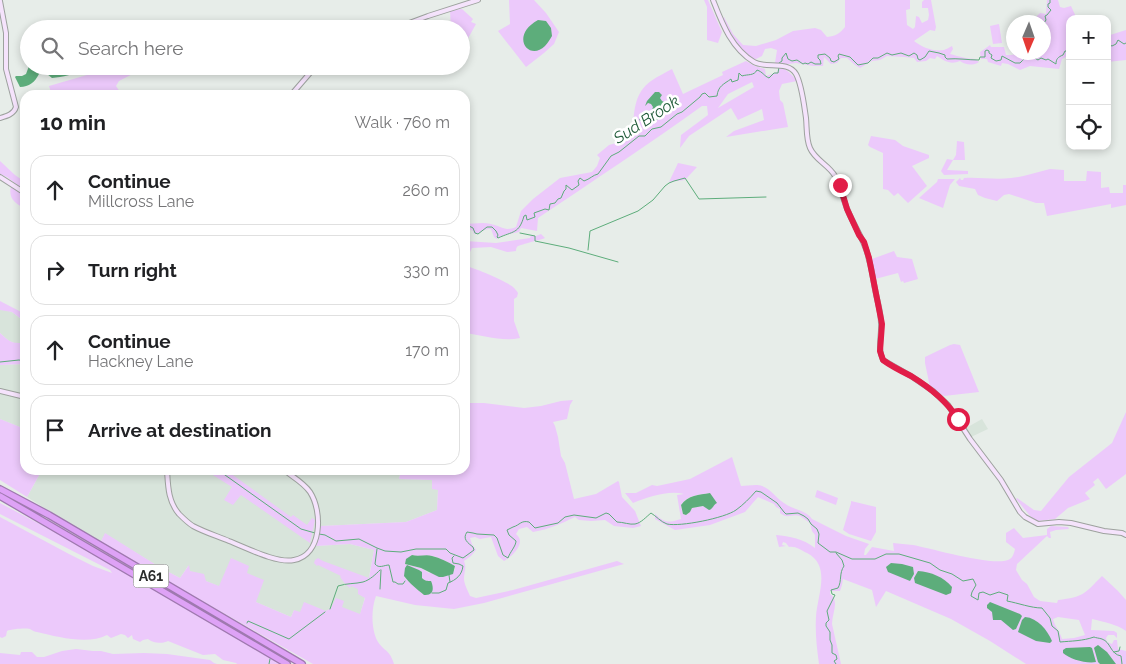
<!DOCTYPE html>
<meta charset="utf-8">
<style>
:root{--surface:#fff;--page:#f2f2f2;--text:#202124;--muted:#757577;--line:#e0e0e0}
body{margin:0;font-family:Raleway,sans-serif;background:var(--page);color:var(--text)}
.controls{position:absolute;right:15px;top:15px;display:grid;overflow:hidden;border-radius:10px;box-shadow:0 2px 8px #0003}
.controls button{width:45px;height:45px;display:grid;place-items:center;padding:0;border:0;border-bottom:1px solid var(--line);background:var(--surface);color:var(--text);font:25px sans-serif}
.compass{position:absolute;left:1006px;top:15px;width:45px;height:45px;border-radius:50%;background:var(--surface);box-shadow:0 2px 8px #0003;rotate:182deg}
.stop{position:absolute;width:15px;height:15px;margin:-11px;border:4px solid #e11d48;border-radius:50%;background:#fff}
.stop.end{background:#e11d48;border-color:#fff;box-shadow:0 1px 5px #0008}
.list{margin:0;padding:0;list-style:none}
h2{display:flex;justify-content:space-between;align-items:center;height:65px;margin:0;padding:0 20px;font-size:21px}
h2 small{font-size:16px;font-weight:400;color:var(--muted)}
.list li{display:grid;grid-template-columns:32px 1fr auto;gap:15px;align-items:center;box-sizing:border-box;height:70px;margin:0 10px 10px;padding:0 10px;border:1px solid var(--line);border-radius:15px}
.list b{display:block;font-size:19px;white-space:nowrap}
.list p{margin:0;font-size:16px;white-space:nowrap;color:var(--muted)}
.list em{font-size:16px;font-style:normal;color:var(--muted)}
.icon{flex:none;width:28px;height:28px;fill:none;stroke:currentColor;stroke-width:2;stroke-linecap:round;stroke-linejoin:round}
.map{position:relative;flex:none;width:1126px;height:664px;overflow:hidden}
.search{position:absolute;background:var(--surface);box-shadow:0 2px 8px #0003;left:20px;top:20px;width:450px;height:55px;display:flex;align-items:center;gap:12px;box-sizing:border-box;padding:0 18px;border-radius:28px;color:var(--muted);font-size:19px}
.panel{position:absolute;background:var(--surface);box-shadow:0 2px 8px #0003;left:20px;top:90px;width:450px;height:385px;border-radius:15px}
.map>svg:first-child{display:block}
</style>
<div class="map">
<svg width="1126" height="664" viewBox="0 0 1126 664">
<rect width="100%" height="100%" fill="#e7ede9"/>
<path fill="#d8e4db" d="M1,309L12,312L25,322V343L17,344L9,341L0,333V310Z
M25,364V429L0,419V365Z
M982,419L988,429L971,437L966,428Z
M42,470H401L399,479L432,480L438,489L437,510L406,522L321,526L316,546L350,544L374,550L366,593L357,626L305,623L294,610L291,617L206,581L190,571L188,566L180,578L161,568L105,534L100,543L27,497Z"/>
<path fill="#ecc9fb" fill-rule="evenodd" d="M509,0H534L546,13L559,32L554,44L544,53L526,67L498,31L510,24Z
M704,0H708L722,32L718,43L707,40V7Z
M845,0H910V9L906,10L907,25L913,29L915,27L916,16L919,17L922,23L928,20L929,15L928,8H922V2L924,0H931L936,27L935,31L930,30L914,41C921,47 934,52 944,50C946,49 949,48 952,46L953,49L950,54C958,56 967,59 975,59L979,62C973,66 965,65 960,61C950,65 945,61 937,56L935,59L930,58L926,61L917,62L914,58L904,57L887,56L880,60L872,61L860,68L855,65L847,58H841L837,63L831,64L824,57L823,66H813L796,63L788,64L775,63L777,50L771,48L765,49L762,56L754,60C738,47 730,37 723,18L724,17L733,34L743,45L756,46L776,40L793,31L815,28L821,30L827,37C836,36 839,34 845,27Z
M1047,0H1058L1060,7L1064,8L1071,6L1077,19H1070V55L1062,59L1059,69L1030,66L1020,70L1008,64L1002,63L1001,66L988,62L987,59H981L980,52L986,48L990,45L991,47H1004L1006,55H1011L1022,53L1044,52V22H1035L1037,16L1040,13L1046,14Z
M462,9L473,19L471,22L476,24L461,51V29H451L450,11Z
M999,24L1002,43L993,44L990,26Z
M1126,30V60L1107,62V36Z
M746,61L755,66L765,69L766,76L777,72L779,66C786,69 792,74 797,81L782,84L779,91L780,100L783,103L788,127L726,137L734,131L764,120L762,109L738,120L731,108L689,136L680,148L681,135L708,115L707,106H702C648,145 593,181 538,218L537,231L521,228L519,232L504,235L497,239L494,237L491,229C484,228 480,234 474,234L473,231L469,229L465,234V224C473,224 483,222 491,224C502,226 504,232 516,227L521,211L533,199L560,178L592,172L597,166L600,158L597,155L609,145L616,143L630,135V130L633,128C634,110 635,92 651,81C658,76 665,73 672,69L683,94L723,75L722,72ZM752,82L754,87L747,91L718,108L728,94ZM660,98L662,102H664L663,104L666,110L665,114L652,123L648,121L643,120L642,117C649,116 651,113 654,107L651,104L648,103Z
M118,66H148L119,81L116,86L122,95H52L49,86Z
M871,136L895,140L903,146L929,155V158L912,166L927,186L908,203L898,193L894,196L888,190L883,189V153L870,147L868,145Z
M957,141L964,142L965,160H953L947,170L968,171V174L944,175L941,171L947,159L953,160L956,155Z
M0,161L15,175L25,182V191L7,177L0,174Z
M678,163L697,167L685,180L669,182Z
M1050,169L1064,170V181H1086L1087,171L1101,172V188L1109,187L1110,193H1123V185H1126V205L1111,208V204L1047,216L1044,203H1036L1009,194L1004,195L997,201L985,198L978,195L975,189L959,186L956,182L960,178L961,180H963L964,178C980,177 995,180 1011,178C1024,177 1037,172 1050,169Z
M938,179H955L950,185L943,208L919,198L937,182Z
M11,186L25,194V209C15,203 8,199 11,186Z
M541,234L545,238C540,240 518,245 517,247C516,248 516,250 516,251L507,252L491,247L472,248L470,252L465,253V241L496,243L530,238L531,235L536,236Z
M894,251L897,257L912,259L918,279L904,283L903,281L901,282L898,273L875,279L872,259Z
M465,266C473,267 506,281 513,287C515,289 516,290 518,293L517,297L514,299V321L520,338C502,342 483,335 465,333Z
M0,301L25,314V322L12,312L0,310Z
M0,333C11,343 11,343 25,343V364L0,365Z
M954,344L960,345L979,392L944,396L930,387L925,363V357L950,345Z
M573,400L570,405L567,419L553,422L555,426L558,437L561,456L565,463L574,499L596,494L618,481L619,482L622,497L635,511L641,526L633,528L614,526L605,520L591,521L579,520L575,517C560,524 550,529 533,532L527,527L519,529L516,534C518,536 520,538 520,541C520,549 510,558 504,561L498,556L491,537L480,539L475,537L470,538L472,544L476,550L471,556L464,561C467,569 464,571 464,579C464,584 468,591 470,596L476,598L513,590L617,561L624,564L484,603L454,609L415,605L376,596C371,609 371,630 378,642C385,652 390,650 394,664H313L100,543L105,533L161,568L180,578L189,565L190,571L204,574L206,581L219,586L231,558L249,566L247,573L264,580L256,602L291,617L294,610L300,612L304,602L326,611L331,608L336,598L344,601L342,607L360,614L365,598L358,594V589L351,586L350,588L346,585L340,577L341,576L318,565L317,566L314,563L315,560L318,558L323,561L369,578L374,550L350,544L316,546L321,526L406,522L437,510L438,490L432,489V480L399,479L401,470H465V403H484L524,408L541,406L561,401ZM412,555C419,557 425,555 432,556C438,557 449,563 455,566V570L429,573L421,568L405,564ZM404,577L422,578L425,581L424,595Z
M1126,412V474L1106,489L1098,478L1093,482L1095,485L1085,493L1090,499L1068,508L1055,519L1038,521L1031,517L1016,499L1017,498L1034,510L1041,511L1069,477L1112,443Z
M0,419L25,429V470H42L27,497L0,480Z
M732,457L741,486C747,486 757,484 762,486C771,489 776,498 784,503C793,510 806,510 812,519L846,536L869,544L865,549L864,555H866L872,547L894,551L893,543C899,544 906,544 913,545C930,548 997,568 1010,559C1013,557 1014,553 1015,549L1006,542V533L1014,528L1023,538L1047,535V529L1051,526L1068,527L1069,529L1056,530L1050,532L1051,538H1049L1047,536L1017,564L1016,570L1022,580L1027,584L1034,597L1040,601L1057,603L1058,600C1084,597 1084,594 1102,576L1118,591L1126,600V631C1116,624 1104,622 1092,619L1091,630L1114,631L1117,633V638L1114,635H1108L1106,638L1107,642L1112,644L1114,640H1117L1118,649L1126,651V664H1026L990,641L951,619L886,591L876,607L872,590L843,579L842,585L840,591H830V594C840,601 832,613 832,624L841,664H819C817,649 815,633 816,617C817,596 832,566 807,553C800,550 796,546 789,547L786,543L783,542L782,545L786,546L779,547L776,535C789,536 804,539 815,548V535L812,531L810,523C806,521 804,518 800,516C792,513 788,520 780,513V509L776,507L774,504L758,497L745,512L710,525L675,530L655,519V514C665,523 668,523 681,519L677,495L684,494C668,490 649,497 633,503L625,493H636L652,485L657,486L690,479ZM710,493L707,508L703,506L692,508L690,512L686,515L683,514L681,505C687,495 699,495 710,493ZM1058,617L1079,620L1085,635L1074,638L1062,639C1060,631 1055,627 1053,619Z
M205,470H226L291,517L293,515L307,525L312,518L315,520L310,543L241,495L233,505L224,500L232,487Z
M817,490L838,498L836,505L815,497Z
M851,501L876,507V532L871,541L849,534L843,530L851,503Z
M0,503L64,537L100,557L118,569L191,610L253,648L282,664H237L236,663L223,660L215,654L203,655L168,641C163,644 152,643 148,639L143,640L140,642L133,639L132,635L128,638L125,635L121,634L111,638L107,635C88,645 58,637 37,632C35,632 32,630 30,629C25,628 12,629 7,631L6,636L2,638L0,637V517L69,554L93,566L112,573L110,570L0,514Z
M76,649L93,651H101L113,654L144,653L167,654L210,660L214,663L217,664H0V653L20,655L21,652H32L37,657H44L62,651Z"/>
<path fill="#5dad7b" d="M538,20L546,21L551,28L552,36C550,39 548,43 545,46C529,62 509,36 538,20Z
M29,66H34L39,74C35,82 29,87 20,87L15,77L16,76H22L26,74Z
M49,66H81L83,68C75,75 62,77 52,78L47,74Z
M655,92H659L662,95L660,98L662,101L664,102L663,104L666,110L665,115L652,123L648,121H640L639,119C647,114 650,117 653,107L651,104L648,103L645,106L647,101Z
M710,493L717,503C713,505 713,509 709,510L703,506L692,508L690,512L686,515L683,514L681,505C688,495 699,495 710,493Z
M412,555C419,557 426,554 432,556C440,558 448,562 455,566L453,574L443,577H439L421,568L405,564L406,559Z
M891,563L902,564L913,567L914,574L910,581L888,572L886,567Z
M407,565L419,570L422,572V578C425,581 427,581 431,581C434,588 434,596 424,595C417,589 410,584 404,576L405,568Z
M918,571C931,572 944,577 952,587L951,593L946,595L915,583L914,578Z
M990,602L1020,614L1022,616L1016,629L1013,630L1001,620H993L992,612L987,608V605Z
M1025,617C1038,618 1047,630 1052,641L1050,643L1036,641L1018,632L1022,620Z
M1098,645L1107,652L1116,664H1100L1098,662L1094,648L1095,647Z
M1090,647L1092,648L1096,662C1087,664 1069,659 1063,653V650L1066,648Z"/>
<g fill="none" stroke-linecap="round" stroke-linejoin="round">
<path stroke="#5dad7b" stroke-width="1" d="M1044,28L1046,24L1044,23L1046,20L1045,16L1047,15L1051,10L1048,7V4L1050,3V0
M1107,44L1112,46L1116,44L1118,40L1124,44L1126,43
M779,63L782,61V58L786,53L788,59L792,61L797,60L803,64L805,63L808,64L811,62L815,64H821L820,60L818,58V55L825,54L830,58L831,61L834,62L839,59L838,56L839,54L850,57L858,65L868,63L873,58H878L887,53L892,55L901,53L909,56L914,53L917,55L918,59L920,60L925,57L929,51L939,53L945,55V57L947,59C958,58 968,60 979,60L980,57H985V51L987,50L989,51V53L992,55L991,58L996,61L1001,60L1002,56L1015,63H1020C1028,55 1028,54 1038,60L1041,58L1046,60L1048,59L1056,64C1056,59 1058,57 1063,55L1065,51H1070
M465,232L469,226L473,228L475,233L478,234L487,227H492L496,231L498,235L497,237L498,238C513,231 519,234 524,216L526,215L527,220L535,217L534,213L545,209L549,210L550,204L555,203L558,199L561,198L564,191L566,189V185L572,190L579,185L578,181L580,178L584,181C590,179 593,175 598,174L611,156L619,152L639,136H645L652,129L661,127L677,114L682,112L700,97L702,94L705,93L709,97L717,96C718,86 724,84 731,79L732,82L738,80L739,73L742,76C748,74 754,76 757,70C763,72 764,76 769,78L774,73H778L779,67
M520,233L535,236V241L569,248L618,262
M588,250L590,231L638,211L653,200L665,186L669,183L674,181L685,178L699,199L766,197
M0,362L19,360L25,361
M218,470L301,529L315,533
M319,534L325,535L336,541L359,539L377,548L385,551L401,552L416,549H446L450,553L463,558L474,550L473,547C468,543 462,539 467,532L473,533L477,534L494,535L497,538L503,555L508,558C510,552 516,546 516,541L509,535L507,530C509,529 511,528 513,527C520,525 521,520 529,522L535,528L558,523L565,517L574,515L596,518L606,513L609,514L617,522C623,522 630,525 635,524C641,523 646,517 651,513C656,516 661,522 667,524C680,527 725,518 736,510C743,505 750,498 756,491L761,492L777,503L784,512L786,514L798,513L804,516L808,519L811,524L817,529L819,534L818,543L830,552H836L852,559H875L886,554H899L930,563L940,570L952,574L963,581L973,579L976,585L972,592L971,596L978,600L979,593L983,592L990,595L999,592L1008,595L1007,601C1018,603 1031,608 1042,608L1050,618L1052,626L1058,631L1060,642C1071,641 1083,641 1094,637C1096,638 1099,638 1102,639C1111,642 1110,654 1121,656L1122,664
M377,549L375,564C379,569 384,565 389,565L393,582H395L398,584H403L405,581
M449,575L450,582
M380,589L381,570
M432,593H439L446,590L448,583C456,580 462,575 463,566L459,564L453,563L452,558L454,556
M330,609L338,586C347,583 355,584 363,582C370,580 376,574 380,570
M247,623L248,621L289,639L325,612
M1114,652L1119,651L1120,647
M269,664L270,659
M836,664L834,661L837,659L836,655L832,653V645L830,640V632L826,626V623L829,620L827,611L835,595L832,594L831,590L838,588C842,581 839,573 844,566L842,560L836,553"/>
<defs>
<path id="secondary" d="M713,0C722,23 731,48 754,62C766,69 788,60 796,74C802,85 804,105 806,118C807,128 806,139 810,148C815,160 829,165 835,176C841,187 843,200 848,211C855,228 866,242 869,260C872,269 873,280 875,289C877,301 881,311 881,323C882,336 877,348 883,360L911,376L933,391L948,405L970,439L1001,480L1020,512L1025,517L1038,524L1059,522L1071,523L1104,531L1122,533L1126,535
M0,1L6,33V69L16,107C14,114 7,116 0,118
M393,29L428,16L478,0
M291,95L316,66
M0,177L25,193
M0,391L25,397
M167,470C168,486 168,501 179,514C183,518 188,523 193,526C204,532 217,536 229,541C245,547 277,564 294,560C322,555 323,512 310,492C304,483 293,477 284,470"/>
<path id="highway" d="M0,489L49,515L302,664
M0,496L287,664"/>
</defs>
<use href="#secondary" stroke="#9da29e" stroke-width="6"/>
<use href="#highway" stroke="#9f79af" stroke-width="8"/>
<use href="#secondary" stroke="#f5e3fc" stroke-width="4"/>
<use href="#highway" stroke="#dea2f6" stroke-width="5.5"/>
</g>
<g fill="none" stroke-linecap="round" stroke-linejoin="round">
<path stroke="#e11d48" stroke-width="6" d="M840,185L847,209L859,235L864,242L869,258L882,324L880,351L883,360C891,366 901,371 911,376C929,387 946,400 958,419"/>
</g>
<g text-anchor="middle" stroke-width="5" stroke-linejoin="round" paint-order="stroke">
<rect fill="#fff" stroke="#6a6b6b" stroke-width="1" x="133.5" y="564.5" width="35" height="23" rx="4"/>
<g font-size="14" font-weight="bold" fill="#2a2c2b">
<text x="151" y="581">A61</text>
</g>
<g font-size="16" font-style="italic" fill="#1f5a38" stroke="#fff">
<text transform="translate(646 119) rotate(-33)" y="6">Sud Brook</text>
</g>
</g>
</svg>
<div class="controls">
<button>+</button>
<button>−</button>
<button><svg class="icon" aria-label="locate" viewBox="0 0 24 24"><circle cx="12" cy="12" r="6"/><path d="M12 2v4M12 18v4M2 12h4M18 12h4"/></svg></button>
</div>
<svg class="compass" viewBox="-18 -18 36 36"><path d="M0-13l5 13h-10z" fill="#e53935"/><path d="M0 13l5-13h-10z" fill="#757577"/></svg>
<div class="stop" style="left:958px;top:419px"></div>
<div class="stop end" style="left:840px;top:185px"></div>
<div class="search"><svg class="icon" aria-label="search" viewBox="0 0 24 24"><circle cx="10" cy="10" r="6"/><path d="M15 15l6 6"/></svg>Search here</div>
<section class="panel">
<h2>10 min<small>Walk · 760 m</small></h2>
<ul class="list">
<li><svg class="icon" aria-label="ahead" viewBox="0 0 24 24"><path d="M12 20V5M6 11l6-6 6 6"/></svg><div><b>Continue</b><p>Millcross Lane</p></div><em>260 m</em></li>
<li><svg class="icon" aria-label="right" viewBox="0 0 24 24"><path d="M7 20v-9h11M14 6l5 5-5 5"/></svg><div><b>Turn right</b></div><em>330 m</em></li>
<li><svg class="icon" aria-label="ahead" viewBox="0 0 24 24"><path d="M12 20V5M6 11l6-6 6 6"/></svg><div><b>Continue</b><p>Hackney Lane</p></div><em>170 m</em></li>
<li><svg class="icon" aria-label="arrive" viewBox="0 0 24 24"><path d="M6 21V4h12l-3 4 3 4H6"/></svg><div><b>Arrive at destination</b></div></li>
</ul>
</section>
</div>
